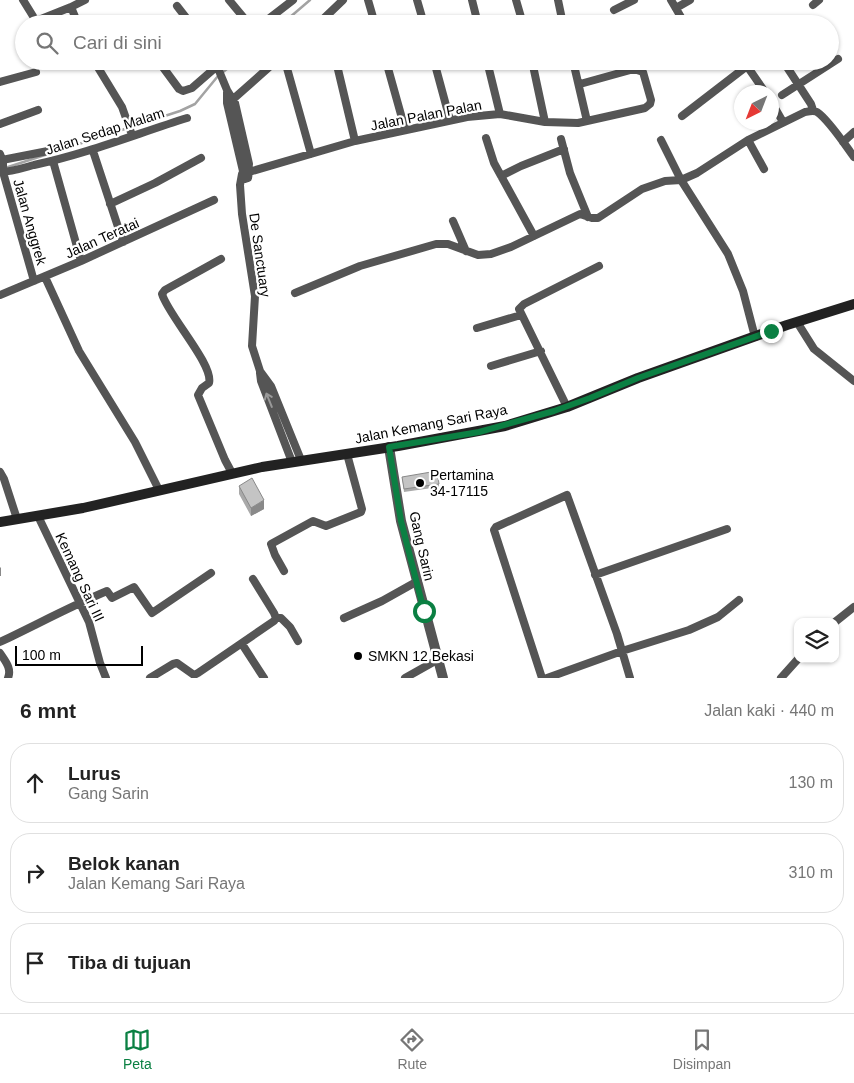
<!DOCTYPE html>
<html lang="id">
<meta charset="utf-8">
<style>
:root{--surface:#fff;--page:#f6f6f6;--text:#222;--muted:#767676;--line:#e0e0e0;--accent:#0b8043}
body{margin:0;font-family:Helvetica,sans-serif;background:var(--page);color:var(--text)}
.controls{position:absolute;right:15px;bottom:15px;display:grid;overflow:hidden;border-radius:10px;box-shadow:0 1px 4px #0004}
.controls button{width:45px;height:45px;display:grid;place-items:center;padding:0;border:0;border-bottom:1px solid var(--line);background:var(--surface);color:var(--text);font:25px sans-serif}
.compass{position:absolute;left:734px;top:85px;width:45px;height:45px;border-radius:50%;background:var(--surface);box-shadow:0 1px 4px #0004;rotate:222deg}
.scale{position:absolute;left:15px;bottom:12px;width:128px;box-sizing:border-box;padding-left:5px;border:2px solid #000;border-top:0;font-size:14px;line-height:18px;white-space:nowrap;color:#000;-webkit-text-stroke:4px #fff;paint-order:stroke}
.stop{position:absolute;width:15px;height:15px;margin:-11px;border:4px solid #0b8043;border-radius:50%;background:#fff}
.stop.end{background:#0b8043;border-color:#fff;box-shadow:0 1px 5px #0008}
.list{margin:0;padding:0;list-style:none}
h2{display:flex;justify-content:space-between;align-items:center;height:65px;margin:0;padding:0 20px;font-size:21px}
h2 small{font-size:16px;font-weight:400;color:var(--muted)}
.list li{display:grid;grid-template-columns:32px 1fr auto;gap:15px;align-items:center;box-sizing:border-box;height:80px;margin:0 10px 10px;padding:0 10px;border:1px solid var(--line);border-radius:20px}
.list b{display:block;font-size:19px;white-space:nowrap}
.list p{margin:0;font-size:16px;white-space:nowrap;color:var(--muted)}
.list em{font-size:16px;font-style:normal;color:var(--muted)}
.icon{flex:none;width:28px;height:28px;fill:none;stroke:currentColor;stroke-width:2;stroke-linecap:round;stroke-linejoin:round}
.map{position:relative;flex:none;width:854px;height:678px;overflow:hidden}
.search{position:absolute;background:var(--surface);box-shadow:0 1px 4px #0004;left:15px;right:15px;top:15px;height:55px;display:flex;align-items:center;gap:12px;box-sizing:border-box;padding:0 18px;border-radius:28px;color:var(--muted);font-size:19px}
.sheet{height:335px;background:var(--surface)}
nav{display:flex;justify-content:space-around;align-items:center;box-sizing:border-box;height:70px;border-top:1px solid var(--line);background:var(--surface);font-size:14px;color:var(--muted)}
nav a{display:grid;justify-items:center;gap:2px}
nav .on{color:var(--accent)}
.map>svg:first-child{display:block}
</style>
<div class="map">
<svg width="854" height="678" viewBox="0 0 854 678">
<rect width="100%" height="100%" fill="#fff"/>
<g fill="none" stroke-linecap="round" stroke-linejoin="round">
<path stroke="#a3a3a3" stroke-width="2.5" d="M282,24L310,0
M5,168L180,111L195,104L218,76L237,61"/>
<path stroke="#555" stroke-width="8" d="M23,0L36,21L71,7L85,0
M229,0L249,24
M368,0L375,24
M417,0L424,24
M472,0L478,24
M516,0L523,24
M558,0L563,24
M671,0L685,24
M813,5L819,0
M177,6L191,24
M71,7L78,24
M676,8L690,0
M614,10L634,0
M262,24L293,0
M318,24L343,0
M94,61L122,107L132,135
M285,61L311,154
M336,61L355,141
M386,61L405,129
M434,61L450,120
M487,61L500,114
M532,61L545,122
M742,61L747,66L765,92
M783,61L811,104L813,110
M764,64L767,61
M162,66L179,89L183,91L192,88L223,61
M217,66L227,90L235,103L249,164L248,171
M0,82L36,72
M580,84L634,69L643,72L651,100L650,104L645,108L587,121
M227,92V103L243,171
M782,95L838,59
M231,101L276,61
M772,103L783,122
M682,116L747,66
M0,124L38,110
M486,138L494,163L534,236
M561,139L570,173L588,217
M661,140L681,180L728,254L743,291L755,337
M748,140L764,169
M843,142L854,132
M93,151L123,242
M0,154L3,162V172L34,281
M2,160L48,151
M53,161L81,261
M0,172C11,172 23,168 34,165C86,154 136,134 187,118
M249,172L355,141L467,117L500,114L545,122L578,123L587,121L573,61
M501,176L521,166L564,149
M242,177L245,179L248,178L249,172L246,171L242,174L240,185L242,214L255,296L252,346L260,371L271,386L301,460
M110,204L155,183L201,158
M453,221L466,251
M221,259L165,290L162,294C168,315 214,365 209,383L202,388L198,395L225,460L232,473
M45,277L79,351L135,442L159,490
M295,293L360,266L436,244H448L478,255L491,254L511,247L580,214L592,218H598L642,189L665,181L681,180L697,173L748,140L805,112C810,111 814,110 817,112C829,120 845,145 854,157
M0,295L81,261L214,200
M797,322L814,349L854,381
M477,328L521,315
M491,366L541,351
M260,373L261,381L292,462
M567,407L519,309L524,304L599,266
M0,472L4,479L17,519
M38,516L89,622L100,663L106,678
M284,571L275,555L271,544L313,521L326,526L361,512L362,509L347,454
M595,575L727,529
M276,618H281L290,627L298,641
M344,618L382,601L416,582
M835,622L854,607
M0,642C36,625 71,606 107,591L112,598L134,587L152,613L211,573
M242,644L264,678
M0,653C5,661 12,668 8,678
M150,678L173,664L177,663L194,675L198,673L274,621L276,618L274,613L253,579
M405,678L437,660
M542,678L494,530L496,527L567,495L617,634L630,678
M547,678L622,651L689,630L718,617L739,600
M781,678L798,659"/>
<path stroke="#555" stroke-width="10" d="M389,447L401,521L443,678"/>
<path stroke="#222" stroke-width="10" d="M0,522L83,508L262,467L398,446L505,426L567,407L638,378L787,325L854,304"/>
</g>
<path fill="#a9a9a9" d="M402,477L439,484V487L404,492Z
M239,486L264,509L251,516L239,494Z"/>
<path fill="#898989" d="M264,500V509L251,516V508Z
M1,567V576H0V568Z"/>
<path fill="#c4c4c4" stroke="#898989" d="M437,471L439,484L404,489L402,477Z
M252,478L264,500L251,508L239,486Z"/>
<defs><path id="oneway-shaft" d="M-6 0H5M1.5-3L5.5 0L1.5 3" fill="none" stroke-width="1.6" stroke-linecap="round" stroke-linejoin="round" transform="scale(1.25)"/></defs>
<use stroke="#999" href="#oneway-shaft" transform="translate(269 400) rotate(-112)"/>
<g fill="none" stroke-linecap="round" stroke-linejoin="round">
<path stroke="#0b8043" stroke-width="6" d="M424,611L401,521L389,447L479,432L554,411L590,398L638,378L771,331"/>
</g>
<g fill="#000" stroke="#fff" stroke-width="2">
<circle cx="420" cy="483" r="5"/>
<circle cx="358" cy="656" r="5"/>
</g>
<g text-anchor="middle" stroke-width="4.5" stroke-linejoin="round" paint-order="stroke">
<g font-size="14" fill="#000" stroke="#fff">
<text transform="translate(426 115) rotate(-11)" y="5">Jalan Palan Palan</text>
<text transform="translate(105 131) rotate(-18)" y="5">Jalan Sedap Malam</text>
<text transform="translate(30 222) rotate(74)" y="5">Jalan Anggrek</text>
<text transform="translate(102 238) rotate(-24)" y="5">Jalan Teratai</text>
<text transform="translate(260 255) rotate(82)" y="5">De Sanctuary</text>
<text transform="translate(431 424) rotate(-11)" y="5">Jalan Kemang Sari Raya</text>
<text transform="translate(422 546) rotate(77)" y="5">Gang Sarin</text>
<text transform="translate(80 577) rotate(65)" y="5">Kemang Sari III</text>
</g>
<g font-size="14" fill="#000" stroke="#fff" text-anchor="start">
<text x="430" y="480">Pertamina<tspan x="430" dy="16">34-17115</tspan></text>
<text x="368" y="661">SMKN 12 Bekasi</text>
</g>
</g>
</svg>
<div class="controls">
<button><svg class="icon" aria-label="layers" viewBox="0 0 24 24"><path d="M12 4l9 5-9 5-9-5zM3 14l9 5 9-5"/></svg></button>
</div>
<svg class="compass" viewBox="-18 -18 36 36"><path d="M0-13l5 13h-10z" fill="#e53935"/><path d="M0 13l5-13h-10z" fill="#767676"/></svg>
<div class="scale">100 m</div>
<div class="stop" style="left:424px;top:611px"></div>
<div class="stop end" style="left:771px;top:331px"></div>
<div class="search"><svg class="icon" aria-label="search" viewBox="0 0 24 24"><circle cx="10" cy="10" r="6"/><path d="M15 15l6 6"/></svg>Cari di sini</div>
</div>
<section class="sheet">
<h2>6 mnt<small>Jalan kaki · 440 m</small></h2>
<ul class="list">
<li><svg class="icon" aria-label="ahead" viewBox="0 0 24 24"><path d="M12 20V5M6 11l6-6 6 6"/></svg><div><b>Lurus</b><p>Gang Sarin</p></div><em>130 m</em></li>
<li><svg class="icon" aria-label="right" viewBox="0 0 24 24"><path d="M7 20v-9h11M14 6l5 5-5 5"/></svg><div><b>Belok kanan</b><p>Jalan Kemang Sari Raya</p></div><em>310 m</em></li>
<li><svg class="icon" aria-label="arrive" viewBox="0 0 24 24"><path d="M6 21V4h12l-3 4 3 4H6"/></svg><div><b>Tiba di tujuan</b></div></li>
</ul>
</section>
<nav>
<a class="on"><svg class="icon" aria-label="map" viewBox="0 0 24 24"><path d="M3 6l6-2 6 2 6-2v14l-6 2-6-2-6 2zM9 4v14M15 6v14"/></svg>Peta</a>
<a><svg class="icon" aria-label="directions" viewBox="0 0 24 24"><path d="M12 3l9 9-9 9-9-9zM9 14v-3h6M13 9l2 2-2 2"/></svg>Rute</a>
<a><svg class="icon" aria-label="saved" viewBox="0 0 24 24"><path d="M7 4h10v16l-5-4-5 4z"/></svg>Disimpan</a>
</nav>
